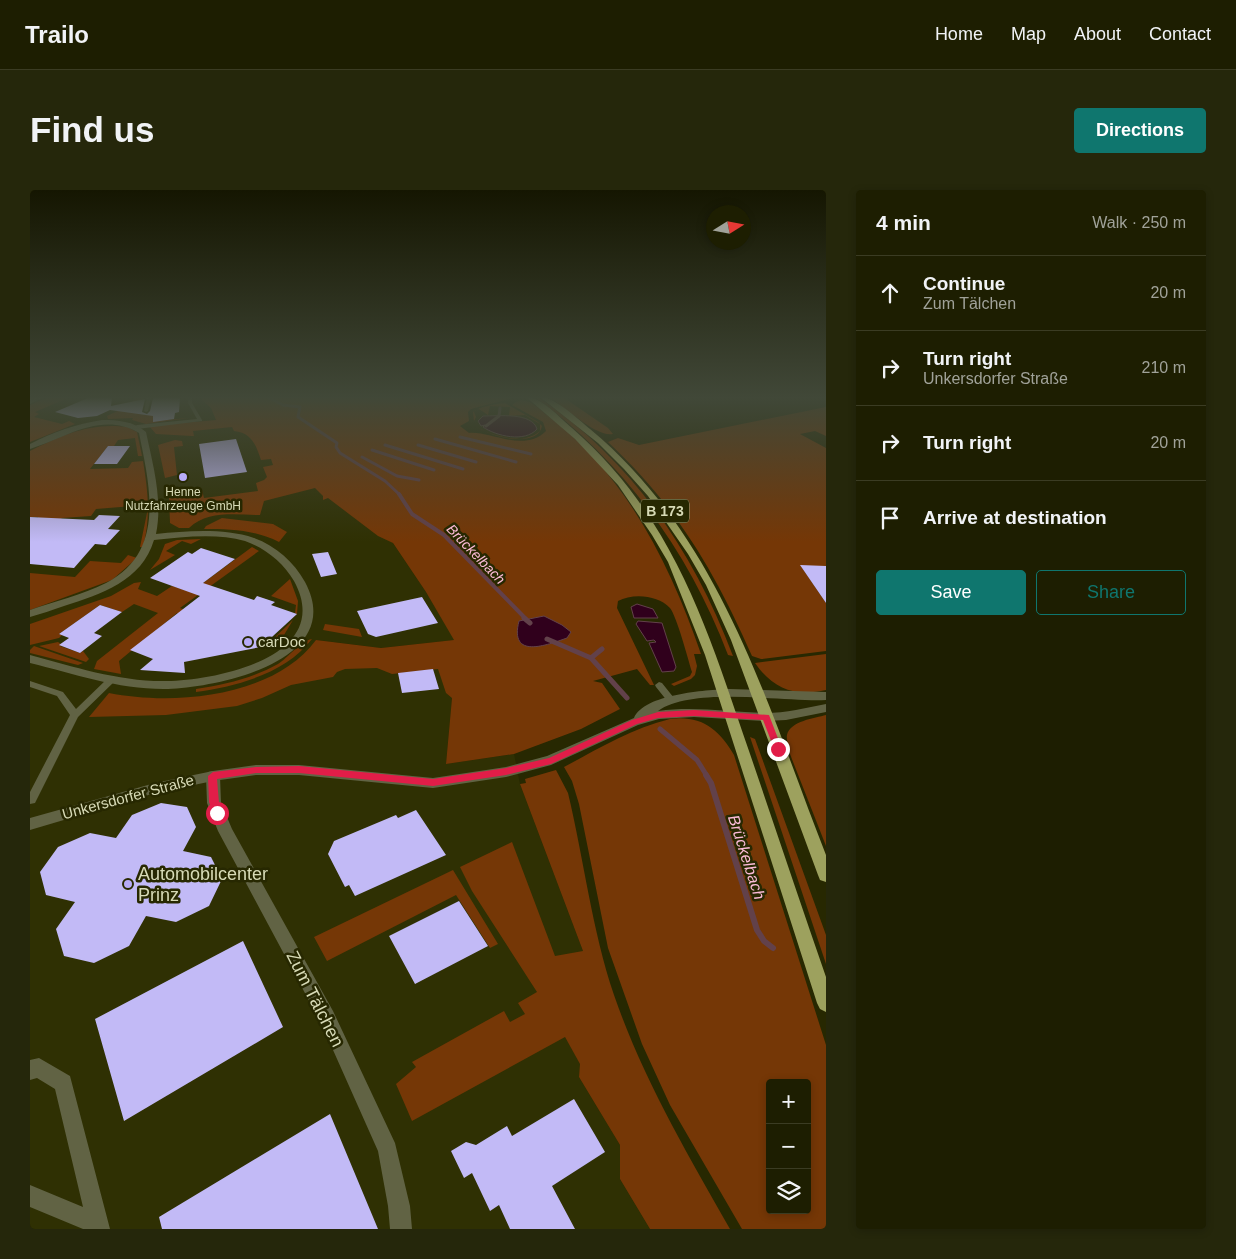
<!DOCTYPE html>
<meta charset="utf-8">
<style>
:root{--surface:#1d1e01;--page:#25270b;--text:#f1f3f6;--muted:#a0a299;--line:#3b3c23;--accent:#0f766e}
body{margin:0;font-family:Arial,sans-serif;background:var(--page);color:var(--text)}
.controls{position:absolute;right:15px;bottom:15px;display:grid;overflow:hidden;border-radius:5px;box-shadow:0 2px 8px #0003}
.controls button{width:45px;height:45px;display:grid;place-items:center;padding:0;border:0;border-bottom:1px solid var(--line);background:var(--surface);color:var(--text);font:25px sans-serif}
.compass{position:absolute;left:676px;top:15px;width:45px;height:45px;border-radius:50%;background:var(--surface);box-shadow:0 2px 8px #0003;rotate:79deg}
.stop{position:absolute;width:15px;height:15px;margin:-11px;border:4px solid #e11d48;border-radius:50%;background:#fff}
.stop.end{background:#e11d48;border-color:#fff;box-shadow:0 1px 5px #0008}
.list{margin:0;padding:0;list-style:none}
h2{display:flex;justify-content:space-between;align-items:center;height:65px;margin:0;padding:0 20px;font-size:21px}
h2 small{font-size:16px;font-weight:400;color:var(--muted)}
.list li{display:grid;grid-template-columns:32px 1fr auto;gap:15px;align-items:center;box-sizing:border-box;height:75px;padding:0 20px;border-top:1px solid var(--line)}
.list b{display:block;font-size:19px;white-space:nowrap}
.list p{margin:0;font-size:16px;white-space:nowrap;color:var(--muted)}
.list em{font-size:16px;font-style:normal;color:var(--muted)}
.actions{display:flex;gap:10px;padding:15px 20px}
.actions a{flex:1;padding:11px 0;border:1px solid var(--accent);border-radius:5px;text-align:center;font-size:18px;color:var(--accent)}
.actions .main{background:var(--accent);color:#fff}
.icon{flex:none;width:28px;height:28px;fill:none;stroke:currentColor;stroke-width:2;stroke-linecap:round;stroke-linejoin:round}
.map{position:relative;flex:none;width:796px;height:1039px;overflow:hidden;border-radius:5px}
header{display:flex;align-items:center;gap:30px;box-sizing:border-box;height:70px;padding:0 25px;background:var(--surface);border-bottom:1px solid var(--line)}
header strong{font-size:24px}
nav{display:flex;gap:28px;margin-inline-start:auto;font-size:18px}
.intro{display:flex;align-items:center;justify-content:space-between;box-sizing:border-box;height:120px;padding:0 30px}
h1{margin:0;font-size:35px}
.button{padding:12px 22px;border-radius:5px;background:var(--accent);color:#fff;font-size:18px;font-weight:700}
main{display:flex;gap:30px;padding:0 30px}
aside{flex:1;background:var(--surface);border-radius:5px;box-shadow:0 2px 8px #0003}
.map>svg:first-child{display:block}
</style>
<header>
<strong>Trailo</strong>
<nav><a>Home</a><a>Map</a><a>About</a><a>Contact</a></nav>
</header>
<div class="intro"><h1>Find us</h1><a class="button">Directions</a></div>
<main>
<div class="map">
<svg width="796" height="1039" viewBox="0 0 796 1039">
<rect width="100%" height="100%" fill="#272801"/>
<path fill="#2f3003" d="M0,207H178L363,353L396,402L425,450L351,458L287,450L279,460L426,466L416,574L484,564L490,594L553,761L535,847L551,874L549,887L590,955V989L620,1039H0Z"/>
<path fill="#753706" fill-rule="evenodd" d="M19,207H40L5,222L9,224L4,227L32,234L39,231L45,234L0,252V215Z
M107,207H115L107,213L110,224L118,225L124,222L123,231L159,228L116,234L102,230L103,228L78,229L77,226L98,216Z
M173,207H487L441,219L438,222L439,231L430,236L439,243C461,241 494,263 516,241L513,232L482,215C495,203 508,218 518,226C596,285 640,374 671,464H664L667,476L665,485L661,489L644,496L641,494L660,486L662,482C658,469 647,427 640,418C628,405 603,403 588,411L587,418L624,495H620L607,479L563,491L572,493L590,519L551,539L484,564L416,574L422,508L416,503L408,479L362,484L347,478L315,479L307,482L303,487L261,495L232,508L207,516L136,525L59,527L79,503C144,516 244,507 286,450L351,458L424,450L396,402L363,353L348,346L298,308L293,310V306L285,298L234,311L230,325C205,325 178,320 159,338H149L140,333L139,307L141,305L172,300L174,308L228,301L226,293L234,290L237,287L233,277L243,275L241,269L231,270C226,255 222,243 204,241L202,237L163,241L164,246H162L126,244L119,236L186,230L181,218L172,210Z
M505,207H508C602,271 663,360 703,466L698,465C659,362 594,272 505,207Z
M519,207H533L578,238L583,244C567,248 534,216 519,207Z
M475,213L508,232L512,236C508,259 458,246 446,236C462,247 493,256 510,241V234L495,225L479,226L480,217L460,216L458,225L449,219L445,220L444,222L446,227L444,231L443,222C450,216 465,214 475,213Z
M796,217V246L785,241L770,244L796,258V376H771L796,413V461L731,469L722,466C684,380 647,317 578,252L588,248L609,255Z
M86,236L97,237L107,242L112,266H108L105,248L88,250L84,256H78L60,279L98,278L102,272L113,271C118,301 121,327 113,357H110L118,318L102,319L103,316L66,319L61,326L32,328L0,359L8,327H0V261C28,247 54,235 86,236Z
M145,250L152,251L153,256L144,257L147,285L135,288L128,255Z
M192,328L243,334L257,342L249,352C226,340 200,339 174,339L176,336Z
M171,349L161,354L152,351L136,361L145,365L120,380L129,369L135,354L147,350Z
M222,357L229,361L150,418L242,450L263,430L254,445L244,455L171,429L246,457L245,459L147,423L89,471L91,484L64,479L67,471L128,423L104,414L92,422L70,415L29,444L32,445L29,448L0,455V434L81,406L104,393L111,392L108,399L127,406L142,396L161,402Z
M98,365L107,368L82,390L0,420V383L45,387L60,371L91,373Z
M260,389L268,411L267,424L265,423L266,415L241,406Z
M295,434L329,439L332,447L293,440Z
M282,449C255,484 207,496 166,502V499C194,495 223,488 248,474C258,468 270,451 282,449Z
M28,452L31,454L30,456L50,463L53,461L59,469L56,472L9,456Z
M4,456L53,473L48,475L0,463V460Z
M796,464V500C765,507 743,499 725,473Z
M796,525V656L758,559C759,556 756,550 757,545C760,531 785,528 796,525Z
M640,529C671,525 689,539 704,565L796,855V1039H712L640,915L612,854L578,758L549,614L542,591L534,577C568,559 602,538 640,529ZM740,893H777V1020H740Z
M720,547L725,549L796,745V774Z
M526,580L538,603C554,670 562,740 584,805C613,889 657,963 700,1039H620L590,989V955L549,887L550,874L535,847L382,931L366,894L386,877L382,872L474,821L480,832L495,824L488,813L507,802L442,701L430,677L482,652L525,766L553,761L490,594L496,593L495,589Z
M423,680L468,754L460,758L426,705L297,771L284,747Z"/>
<path fill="#30001c" stroke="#62414a" d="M453,226C468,226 502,222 507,239C495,253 466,246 453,237L455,235L451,236L448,231Z
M607,414L623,419L628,428H604L601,417Z
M514,426L532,435L541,442L537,448C517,455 479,470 489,431Z
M608,431L632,433L646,477L644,481L632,482L619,453L626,452L624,450L617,451L606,434Z"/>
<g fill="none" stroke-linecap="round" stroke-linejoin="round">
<path stroke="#62414a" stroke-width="3" d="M238,207L253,215L270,217L268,227L307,253L306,257L310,263L355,291L370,305
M456,236L469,226L470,218
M430,247L501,264
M405,249L486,272
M355,255L433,279
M388,255L446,272
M342,260L404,280
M332,267L367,286L389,290"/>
<path stroke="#62414a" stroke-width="4" d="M369,304L382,324L414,345L496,429"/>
<path stroke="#62414a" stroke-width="5" d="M494,428L500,433
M517,449L561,468L597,508
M561,468L572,459
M630,539L667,570L677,586"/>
<path stroke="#62414a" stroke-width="6" d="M676,585L681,593L727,740L734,751L743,758"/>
</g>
<path fill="#c2baf6" d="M82,207L81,216L115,209L112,222L117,224L120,221L123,208L150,207L149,222L145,223L144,229L123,232V226L80,220L67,226L48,228L25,222L58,208Z
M206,249L217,282L175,288L169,254Z
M78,256H100L87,274H64Z
M69,325L90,326L78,339L90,340L76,355L65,354L44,378L0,374V327L64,330Z
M171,358L205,369L173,393L224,410L227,406L245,412L241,415L267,424L231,457L154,472L155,483L110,480L123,469L100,460L170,406L120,388L158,362L162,364Z
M298,362L307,384L291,387L282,364Z
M770,375L796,376V413Z
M392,407L408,433L346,447L338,444L327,421Z
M70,415L92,422L64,443L72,446L50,463L29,455L39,448L29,444Z
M403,479L409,499L372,503L368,483Z
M131,613L157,617L166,637L153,661L181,667L192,689L179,716L146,732L116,726L99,756L64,773L34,766L26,739L45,712L16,705L10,682L28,657L60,643L86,648L102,625Z
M386,620L416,665L325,706L319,695L315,697L298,664L304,651L366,625L368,628Z
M429,711L458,756L385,794L359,746Z
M213,751L253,837L94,931L65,829Z
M544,909L575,962L522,996L545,1039H480L469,1015L460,1021L442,983L434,988L421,961L436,952L446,955L477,936L482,946Z
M300,924L348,1039H132L129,1027Z"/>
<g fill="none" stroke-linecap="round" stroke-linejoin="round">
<path fill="#616344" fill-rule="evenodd" d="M117,207H121L118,221L116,222L114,221Z
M158,207H162V213L172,230V231L107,239L104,237L107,235L167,229L158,213Z
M82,486L85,487L86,489L85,491L48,527L5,613L0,614V602L40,525L27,506L0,497V491L33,502L46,519L79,487Z
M629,492L632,493L644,508L645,510L644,512H638L626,497L625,495Z"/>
<path fill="#616344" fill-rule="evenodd" d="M72,230C88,230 103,231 116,242C123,275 133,310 126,344C157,341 194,338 224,348C246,356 264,372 275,392C317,470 190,497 138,499C90,500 45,484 0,473V465C45,477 90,492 137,491C188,490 305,466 264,391C253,372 235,358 215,351C187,343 153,347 124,350C112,391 71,404 34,416C22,420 11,424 0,427V420C25,411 52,405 76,393C136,362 120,297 109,243C71,221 36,248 0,259V254C23,242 46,234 72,230Z
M183,581L188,582L190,586L191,613L202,639L303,821L365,953L380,1016L382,1039H360L358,1016L348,961L291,833L188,641L177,613L176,586L178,582Z
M9,868L40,886L80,1039H53L0,1017V995L53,1017L25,899L7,888L0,890V870Z"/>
<path fill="#616344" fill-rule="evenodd" d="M6,207H14L0,214V209Z
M699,499L796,502V510C752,512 663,496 628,521C664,516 699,522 735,523C756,523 776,518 796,514V522L756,530L736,531L664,527L629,529L608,535L521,575L476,587L403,598L269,585H226L183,591L125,603L0,640V628L125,593L183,581L226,575H269L403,588L476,577L517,566L604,528C614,504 676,500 699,499Z"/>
<path fill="#9da15e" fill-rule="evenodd" d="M496,207C512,207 530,228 542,238C644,327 677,438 719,561C745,637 770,712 796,787V822L790,819L787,813L675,465L638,372L622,345L588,295L545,249Z
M510,207C525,207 548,229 560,239C691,348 736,512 796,665V692L790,690L788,685L701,450L676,395L658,364L618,306L594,279L568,253Z"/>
</g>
<linearGradient id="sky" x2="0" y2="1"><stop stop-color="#151601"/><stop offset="0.59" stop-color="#414838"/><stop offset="1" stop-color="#414838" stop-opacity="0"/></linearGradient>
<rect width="796" height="352" fill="url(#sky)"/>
<path fill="#e11d48" d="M664,520L739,525L752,559L748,562L745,561L733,530L664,526L628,528L607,534L521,574L476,585L403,596L269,583H226L187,589L190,625H184L179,612L178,586L183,582L226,577L269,576L403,589L476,578L519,568L602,530L628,522Z"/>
<g fill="#b7abf8" stroke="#272801" stroke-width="2">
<circle cx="153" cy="287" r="5"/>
<circle cx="218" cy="452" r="5"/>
<circle cx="98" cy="694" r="5"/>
</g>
<g text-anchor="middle" stroke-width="5" stroke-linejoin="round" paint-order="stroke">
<g font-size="12" fill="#d7dab6" stroke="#272801">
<text x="153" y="306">Henne<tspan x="153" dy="14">Nutzfahrzeuge GmbH</tspan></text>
</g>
<rect fill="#272801" stroke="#a2a580" stroke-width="1" x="611" y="309.5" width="48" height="23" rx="4"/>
<g font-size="14" font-weight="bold" fill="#d7dab6">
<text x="635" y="326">B 173</text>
</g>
<g font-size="14" font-style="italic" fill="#fbbbd7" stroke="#272801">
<text transform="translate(446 364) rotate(46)" y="5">Brückelbach</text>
</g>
<g font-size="15" fill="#d7dab6" stroke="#272801" text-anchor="start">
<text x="228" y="457">carDoc</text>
</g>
<g font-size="15" fill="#d7dab6" stroke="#272801">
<text transform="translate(98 607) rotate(-15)" y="5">Unkersdorfer Straße</text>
</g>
<g font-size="16" font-style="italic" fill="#fbbbd7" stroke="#272801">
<text transform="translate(717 667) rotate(72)" y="6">Brückelbach</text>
</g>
<g font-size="18" fill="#d7dab6" stroke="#272801" text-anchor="start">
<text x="108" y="690">Automobilcenter<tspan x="108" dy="21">Prinz</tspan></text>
</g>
<g font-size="18" fill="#d7dab6" stroke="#272801">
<text transform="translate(285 809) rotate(63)" y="6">Zum Tälchen</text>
</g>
</g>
</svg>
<div class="controls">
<button>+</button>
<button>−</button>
<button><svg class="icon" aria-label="layers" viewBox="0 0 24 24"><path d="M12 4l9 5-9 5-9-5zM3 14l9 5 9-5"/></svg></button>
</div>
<svg class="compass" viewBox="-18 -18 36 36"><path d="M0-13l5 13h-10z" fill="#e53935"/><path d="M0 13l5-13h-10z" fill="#a0a299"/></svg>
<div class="stop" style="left:187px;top:623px"></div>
<div class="stop end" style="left:748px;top:559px"></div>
</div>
<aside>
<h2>4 min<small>Walk · 250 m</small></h2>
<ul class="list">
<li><svg class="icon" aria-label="ahead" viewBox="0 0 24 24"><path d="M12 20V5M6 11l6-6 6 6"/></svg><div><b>Continue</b><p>Zum Tälchen</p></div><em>20 m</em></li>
<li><svg class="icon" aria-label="right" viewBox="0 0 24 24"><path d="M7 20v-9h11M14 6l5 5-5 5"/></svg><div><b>Turn right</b><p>Unkersdorfer Straße</p></div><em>210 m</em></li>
<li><svg class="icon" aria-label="right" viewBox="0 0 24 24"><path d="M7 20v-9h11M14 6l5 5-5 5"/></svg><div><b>Turn right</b></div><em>20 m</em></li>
<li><svg class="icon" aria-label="arrive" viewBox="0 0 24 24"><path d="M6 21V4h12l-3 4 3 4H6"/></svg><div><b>Arrive at destination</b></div></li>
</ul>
<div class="actions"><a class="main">Save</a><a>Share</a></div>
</aside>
</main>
